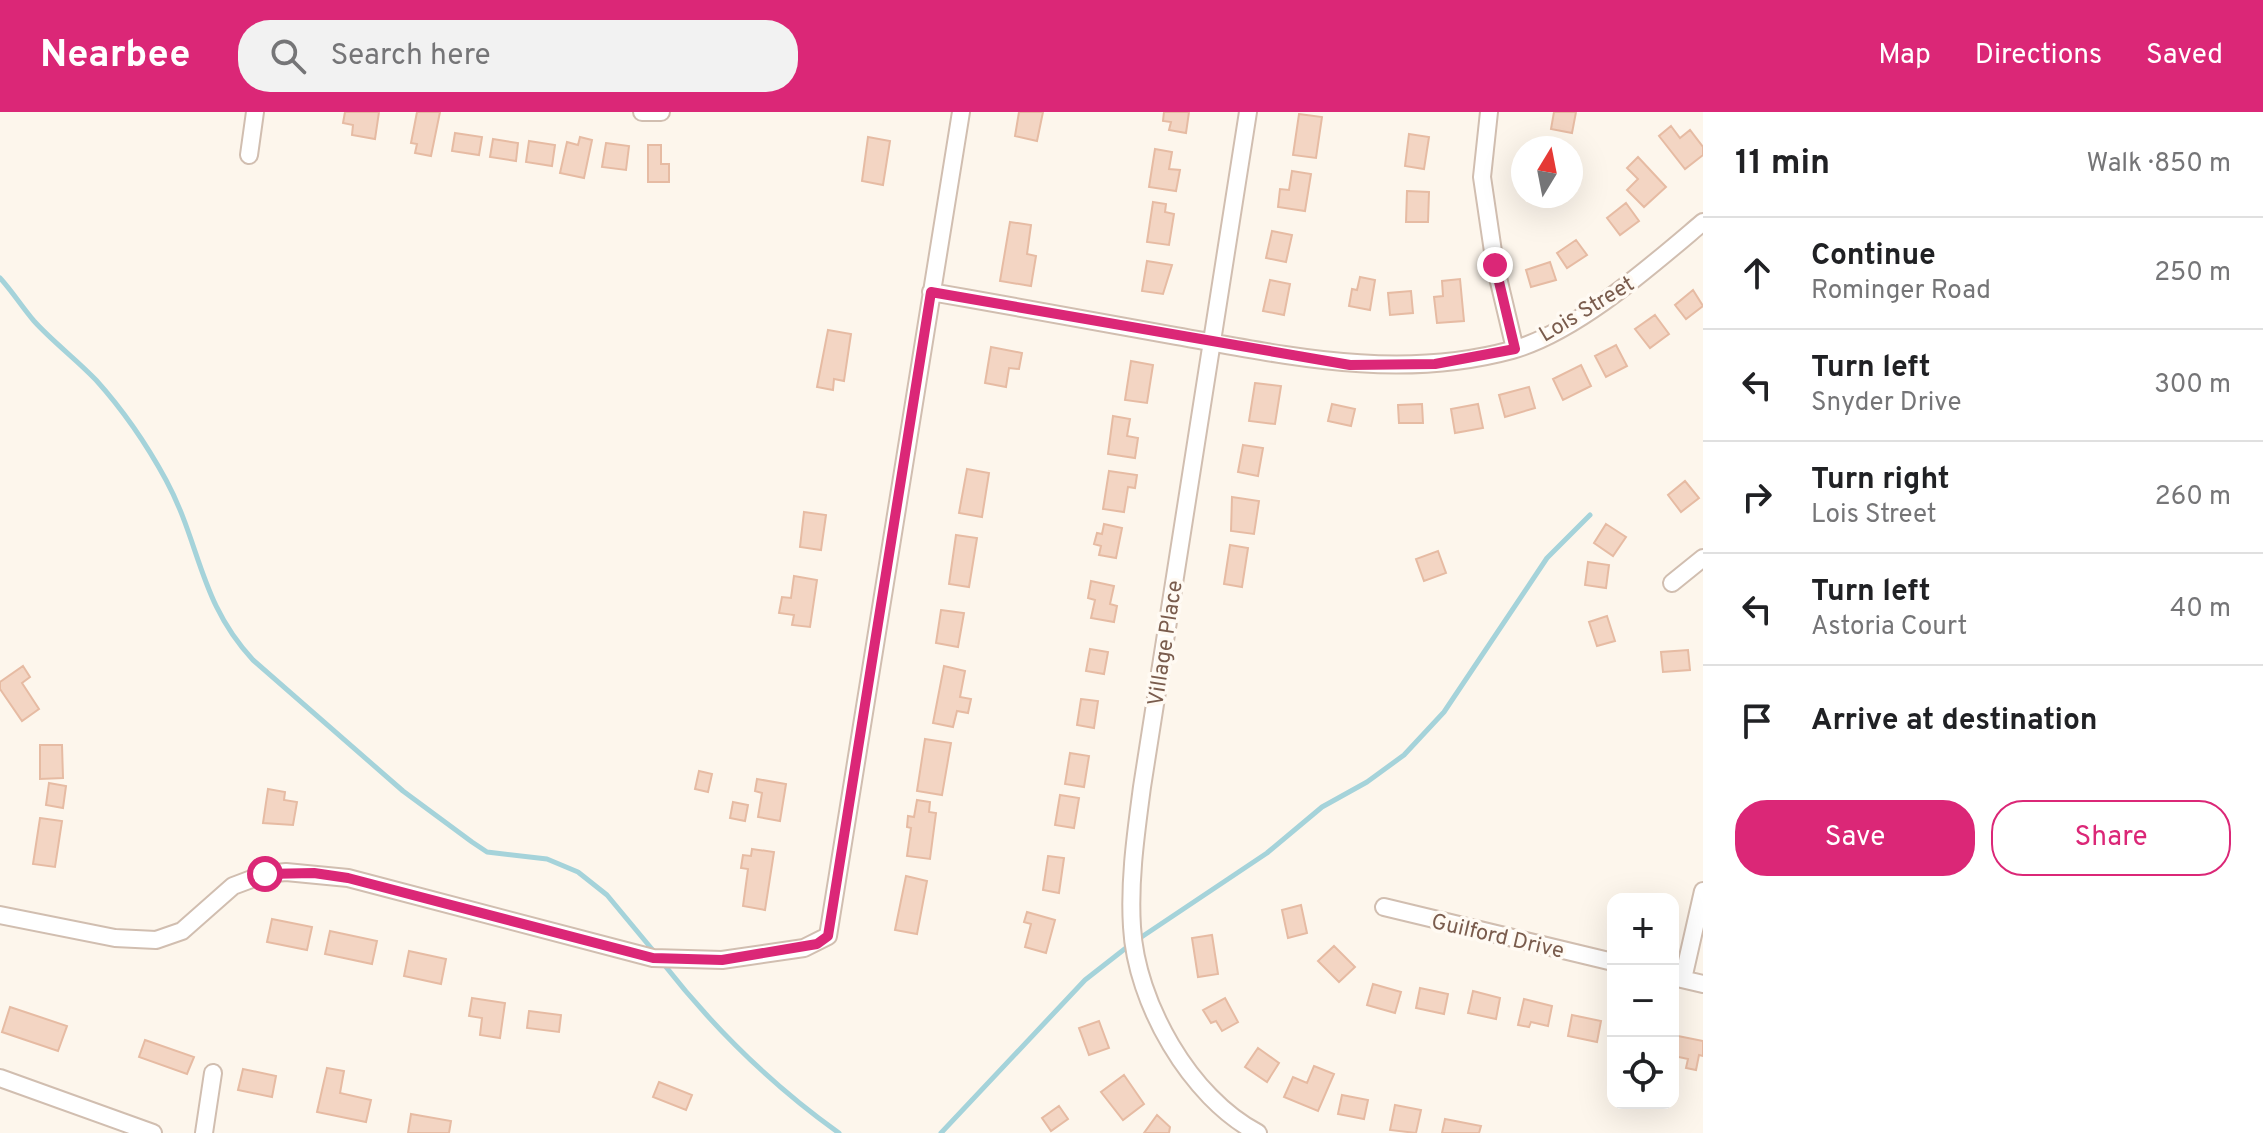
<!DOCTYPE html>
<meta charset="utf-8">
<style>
:root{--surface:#fff;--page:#f2f2f2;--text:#202124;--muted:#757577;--line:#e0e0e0;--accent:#db2777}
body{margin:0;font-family:Overpass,sans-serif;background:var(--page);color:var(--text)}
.controls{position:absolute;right:24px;bottom:24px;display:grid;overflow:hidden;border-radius:16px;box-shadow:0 8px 32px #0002}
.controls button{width:72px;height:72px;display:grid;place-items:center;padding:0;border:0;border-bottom:2px solid var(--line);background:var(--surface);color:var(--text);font:40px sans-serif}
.compass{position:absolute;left:1511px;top:24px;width:72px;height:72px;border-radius:50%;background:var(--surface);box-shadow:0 8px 32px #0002;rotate:10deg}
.stop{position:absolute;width:24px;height:24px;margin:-18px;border:6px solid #db2777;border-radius:50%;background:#fff}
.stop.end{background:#db2777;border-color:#fff;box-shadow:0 2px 8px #0008}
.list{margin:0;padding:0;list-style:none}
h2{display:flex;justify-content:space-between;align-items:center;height:104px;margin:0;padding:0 32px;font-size:34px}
h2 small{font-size:26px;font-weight:400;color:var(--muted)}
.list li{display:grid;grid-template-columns:52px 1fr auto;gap:24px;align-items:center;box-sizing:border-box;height:112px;padding:0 32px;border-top:2px solid var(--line)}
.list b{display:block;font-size:30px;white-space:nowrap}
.list p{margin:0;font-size:26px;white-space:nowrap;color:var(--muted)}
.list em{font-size:26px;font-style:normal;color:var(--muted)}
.actions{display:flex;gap:16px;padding:24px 32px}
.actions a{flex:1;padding:18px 0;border:2px solid var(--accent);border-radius:32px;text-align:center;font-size:28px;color:var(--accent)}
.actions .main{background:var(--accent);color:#fff}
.icon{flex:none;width:44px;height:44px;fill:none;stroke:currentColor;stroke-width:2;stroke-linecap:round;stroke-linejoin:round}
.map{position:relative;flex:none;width:1703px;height:1021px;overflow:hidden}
header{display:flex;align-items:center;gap:48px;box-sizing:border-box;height:112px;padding:0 40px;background:var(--accent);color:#fff}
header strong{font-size:38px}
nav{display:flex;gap:44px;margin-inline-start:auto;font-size:28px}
.search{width:560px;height:72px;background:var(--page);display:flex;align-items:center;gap:20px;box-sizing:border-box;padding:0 28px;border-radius:32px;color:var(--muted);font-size:30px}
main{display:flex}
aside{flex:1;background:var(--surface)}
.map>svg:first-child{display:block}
</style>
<header>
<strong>Nearbee</strong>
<div class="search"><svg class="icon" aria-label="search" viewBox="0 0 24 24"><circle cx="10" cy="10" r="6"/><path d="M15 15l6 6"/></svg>Search here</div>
<nav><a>Map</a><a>Directions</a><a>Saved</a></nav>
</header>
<main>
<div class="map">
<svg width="1703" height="1021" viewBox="0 0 1703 1021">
<rect width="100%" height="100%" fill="#fdf6ec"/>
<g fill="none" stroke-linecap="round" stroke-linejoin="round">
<path stroke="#a5d3da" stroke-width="5" d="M0,166C12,179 22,195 34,209C53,230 76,247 96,268C123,298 147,333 166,368C201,433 199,490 253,548L403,679L472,730L487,740L547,747L578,760L607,783L656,842
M662,850C712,914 773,974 839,1021
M941,1021L1085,868L1131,832L1267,741L1322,695L1367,670L1404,643L1444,600L1547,446L1590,403"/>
</g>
<path fill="#f3d5c3" stroke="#e6bba3" stroke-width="2" d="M345,0H379L375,27L352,23L353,13L343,11Z
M417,0H440L431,44L415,41L417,32L411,31Z
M1019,0H1043L1037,29L1015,24Z
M1164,0H1189L1186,21L1169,18L1171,10L1163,9Z
M1554,0H1576L1572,21L1551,17Z
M1299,2L1322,5L1316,46L1293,43Z
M1671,14L1680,26L1690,18L1703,35V43L1685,57L1659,24Z
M455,21L482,25L479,43L452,39Z
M1409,22L1429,25L1424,57L1405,54Z
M580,25L592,28L584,66L560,61L567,30L578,33Z
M868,25L890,29L883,73L862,69Z
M493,27L518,31L516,49L490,45Z
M529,29L555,33L552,54L526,50Z
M606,31L629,34L626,58L602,55Z
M648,33H661V52H669V70H648Z
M1155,37L1172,40L1169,57L1180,58L1176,79L1149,75Z
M1638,45L1666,75L1644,95L1627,78L1638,67L1627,56Z
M1292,59L1311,62L1305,99L1278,95L1280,77L1289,78Z
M1407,79L1429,80L1428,110H1406Z
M1153,90L1166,92L1165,100L1174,102L1169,133L1147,130Z
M1626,91L1639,109L1620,123L1607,106Z
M1010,110L1031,113L1027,142L1036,144L1031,174L1000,169Z
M1272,119L1292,123L1286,150L1266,146Z
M1576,128L1587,143L1567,156L1557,141Z
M1147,149L1172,153L1163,182L1142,179Z
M1550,150L1556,168L1531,175L1526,158Z
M1360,165L1375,168L1370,198L1349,194L1352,177L1357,178Z
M1460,167L1464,209L1437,211L1434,185L1443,184L1442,169Z
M1270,168L1290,172L1284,203L1263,199Z
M1693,178L1703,194L1686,207L1675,193Z
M1411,179L1413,201L1390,203L1388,181Z
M1655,203L1669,222L1650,236L1635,217Z
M828,218L851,222L844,269L834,267L833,278L817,275Z
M1616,233L1627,254L1606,265L1595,244Z
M991,235L1022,241L1019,257L1009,256L1006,275L985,271Z
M1131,249L1153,253L1147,291L1125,288Z
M1581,253L1591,274L1563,288L1553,267Z
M1255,271L1281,274L1275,312L1249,309Z
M1529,275L1535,296L1505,305L1499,283Z
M1332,292L1355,297L1351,314L1328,309Z
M1422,292L1423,311H1399L1398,293Z
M1478,292L1483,316L1455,321L1451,297Z
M1113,304L1130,307L1127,324L1138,326L1135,346L1108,342Z
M1243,333L1263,336L1258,364L1238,360Z
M967,357L989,361L982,405L959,401Z
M1109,359L1137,363L1135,376L1128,375L1124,400L1103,397Z
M1685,369L1699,386L1681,400L1668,383Z
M1232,385L1259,389L1254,422L1231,419Z
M804,400L826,403L821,438L800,435Z
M1104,412L1122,416L1116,446L1099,443L1101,434L1094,432L1097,421L1102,422Z
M1606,412L1626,425L1613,444L1594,431Z
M956,423L977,426L969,475L949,472Z
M1230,433L1248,436L1242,475L1224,472Z
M1438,439L1446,461L1424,469L1416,447Z
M1588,450L1609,453L1606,476L1585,473Z
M794,464L817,468L810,515L792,513L794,503L779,501L782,485L791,486Z
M1091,469L1114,474L1110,492L1117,494L1114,510L1091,506L1095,488L1088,486Z
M941,498L964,501L958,535L936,531Z
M1607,504L1615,529L1597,534L1589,510Z
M1090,537L1108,540L1104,562L1086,559Z
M1688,538L1690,558L1663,560L1661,540Z
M23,554L30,565L22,571L39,597L22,609L0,577V570Z
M944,554L965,559L960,585L971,587L968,601L957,599L953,615L933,611Z
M1081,587L1098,589L1094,616L1077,613Z
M925,627L951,631L942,683L917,679Z
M40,633H62L63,666L40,667Z
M1070,641L1089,644L1084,675L1065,672Z
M699,659L712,662L708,680L695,677Z
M757,667L786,672L780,709L758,705L762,681L755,679Z
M49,671L66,674L63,696L46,693Z
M268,677L285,680L284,688L297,690L293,713L263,711Z
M1060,683L1079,686L1074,716L1055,713Z
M917,688L930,690L929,700L936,701L930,747L907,744L911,716L907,715L908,704L914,705Z
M733,690L748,693L745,709L730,706Z
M40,706L62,709L55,755L33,752Z
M752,737L774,740L765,798L743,794L748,757L741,756L743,743L751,744Z
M1048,744L1064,746L1059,781L1043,778Z
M906,764L927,769L917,822L895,818Z
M1301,793L1307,821L1288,826L1282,798Z
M1027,800L1055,808L1046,841L1025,835L1031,812L1024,810Z
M272,807L312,815L307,838L267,830Z
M330,819L377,829L372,852L325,842Z
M1212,823L1218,862L1198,865L1192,826Z
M1334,834L1355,855L1339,870L1318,849Z
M409,839L446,847L441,872L404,864Z
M1373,872L1401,880L1395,901L1367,893Z
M1420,876L1448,882L1444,902L1416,896Z
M1473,879L1500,886L1496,907L1468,901Z
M472,886L505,891L500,926L480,923L482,906L469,904Z
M1225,886L1238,910L1222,919L1216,909L1211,911L1203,898Z
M1524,887L1552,894L1548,914L1531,910L1529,915L1518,913Z
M10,895L67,914L58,939L2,920Z
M529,899L561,903L559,920L527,916Z
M1572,903L1601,909L1597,930L1568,924Z
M1099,909L1109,936L1089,943L1079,916Z
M1678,924L1703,929V944L1699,943L1696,958L1686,956L1688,947L1674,944Z
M145,928L194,945L187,962L139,945Z
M1258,936L1279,951L1267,970L1245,955Z
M1314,954L1334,962L1318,999L1284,985L1293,965L1307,971Z
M327,956L344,959L340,981L371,988L366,1010L317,1000Z
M243,957L276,964L272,985L238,978Z
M1124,963L1144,992L1123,1008L1101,980Z
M659,970L692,983L686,998L653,985Z
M1342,983L1368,988L1364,1007L1338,1002Z
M1395,993L1421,998L1416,1021L1390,1018Z
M1059,994L1068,1007L1051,1019L1042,1006Z
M411,1002L451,1009L449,1021H408Z
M1157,1003L1170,1015L1169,1021H1144Z
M1445,1007L1481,1014L1479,1021H1442Z"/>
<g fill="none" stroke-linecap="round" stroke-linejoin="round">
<defs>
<path id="minor" d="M642,0H661
M1248,0L1142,675C1136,721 1129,768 1132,815C1136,890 1190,986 1258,1021
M1489,0L1482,65L1495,153L1515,237
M249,43L255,0
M931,180C1013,194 1095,209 1176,224C1290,244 1398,269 1512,238C1577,220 1652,153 1703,110
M1672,471L1703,446
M1384,795L1613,850
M0,803L115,826L156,828L182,819L233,774L265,762L286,760L348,766L653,846L722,848L804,836L828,824L961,0
M1673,865L1703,872
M1683,867L1703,779
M0,966L153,1021
M204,1021L213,961"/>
</defs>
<use href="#minor" stroke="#d1beb0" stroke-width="20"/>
<use href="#minor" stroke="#fff" stroke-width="16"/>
</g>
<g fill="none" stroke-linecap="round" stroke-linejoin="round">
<path stroke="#db2777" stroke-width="10" d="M265,762L314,761L348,766L653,846L722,848L817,832L828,824L931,180L1350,253L1435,252L1515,237L1495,153"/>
</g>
<g text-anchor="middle" stroke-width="7" stroke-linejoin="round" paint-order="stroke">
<g font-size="22" fill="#7a5c4d" stroke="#fffaf3">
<text transform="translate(1586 196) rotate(-31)" y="8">Lois Street</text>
<text transform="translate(1164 531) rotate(-81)" y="8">Village Place</text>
<text transform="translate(1498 823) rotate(13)" y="8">Guilford Drive</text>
</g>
</g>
</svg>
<div class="controls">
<button>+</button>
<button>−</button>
<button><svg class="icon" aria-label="locate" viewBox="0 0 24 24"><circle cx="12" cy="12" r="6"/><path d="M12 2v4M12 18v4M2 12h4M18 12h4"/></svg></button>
</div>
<svg class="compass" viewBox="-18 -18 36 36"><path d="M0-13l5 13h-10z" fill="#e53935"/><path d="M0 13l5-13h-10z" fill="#757577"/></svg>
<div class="stop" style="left:265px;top:762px"></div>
<div class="stop end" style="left:1495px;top:153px"></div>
</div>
<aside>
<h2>11 min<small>Walk · 850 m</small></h2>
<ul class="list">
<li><svg class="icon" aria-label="ahead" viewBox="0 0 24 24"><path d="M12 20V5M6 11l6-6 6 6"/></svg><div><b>Continue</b><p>Rominger Road</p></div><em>250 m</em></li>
<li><svg class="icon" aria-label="left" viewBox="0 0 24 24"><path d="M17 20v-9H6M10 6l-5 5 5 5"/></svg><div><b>Turn left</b><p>Snyder Drive</p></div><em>300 m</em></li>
<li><svg class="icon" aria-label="right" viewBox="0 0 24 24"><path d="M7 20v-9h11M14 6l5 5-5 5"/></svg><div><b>Turn right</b><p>Lois Street</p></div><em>260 m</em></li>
<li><svg class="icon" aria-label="left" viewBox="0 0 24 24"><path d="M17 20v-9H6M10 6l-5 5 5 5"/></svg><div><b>Turn left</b><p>Astoria Court</p></div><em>40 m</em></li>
<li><svg class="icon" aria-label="arrive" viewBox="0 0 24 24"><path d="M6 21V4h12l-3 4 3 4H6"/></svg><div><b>Arrive at destination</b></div></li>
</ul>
<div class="actions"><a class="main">Save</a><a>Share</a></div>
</aside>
</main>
